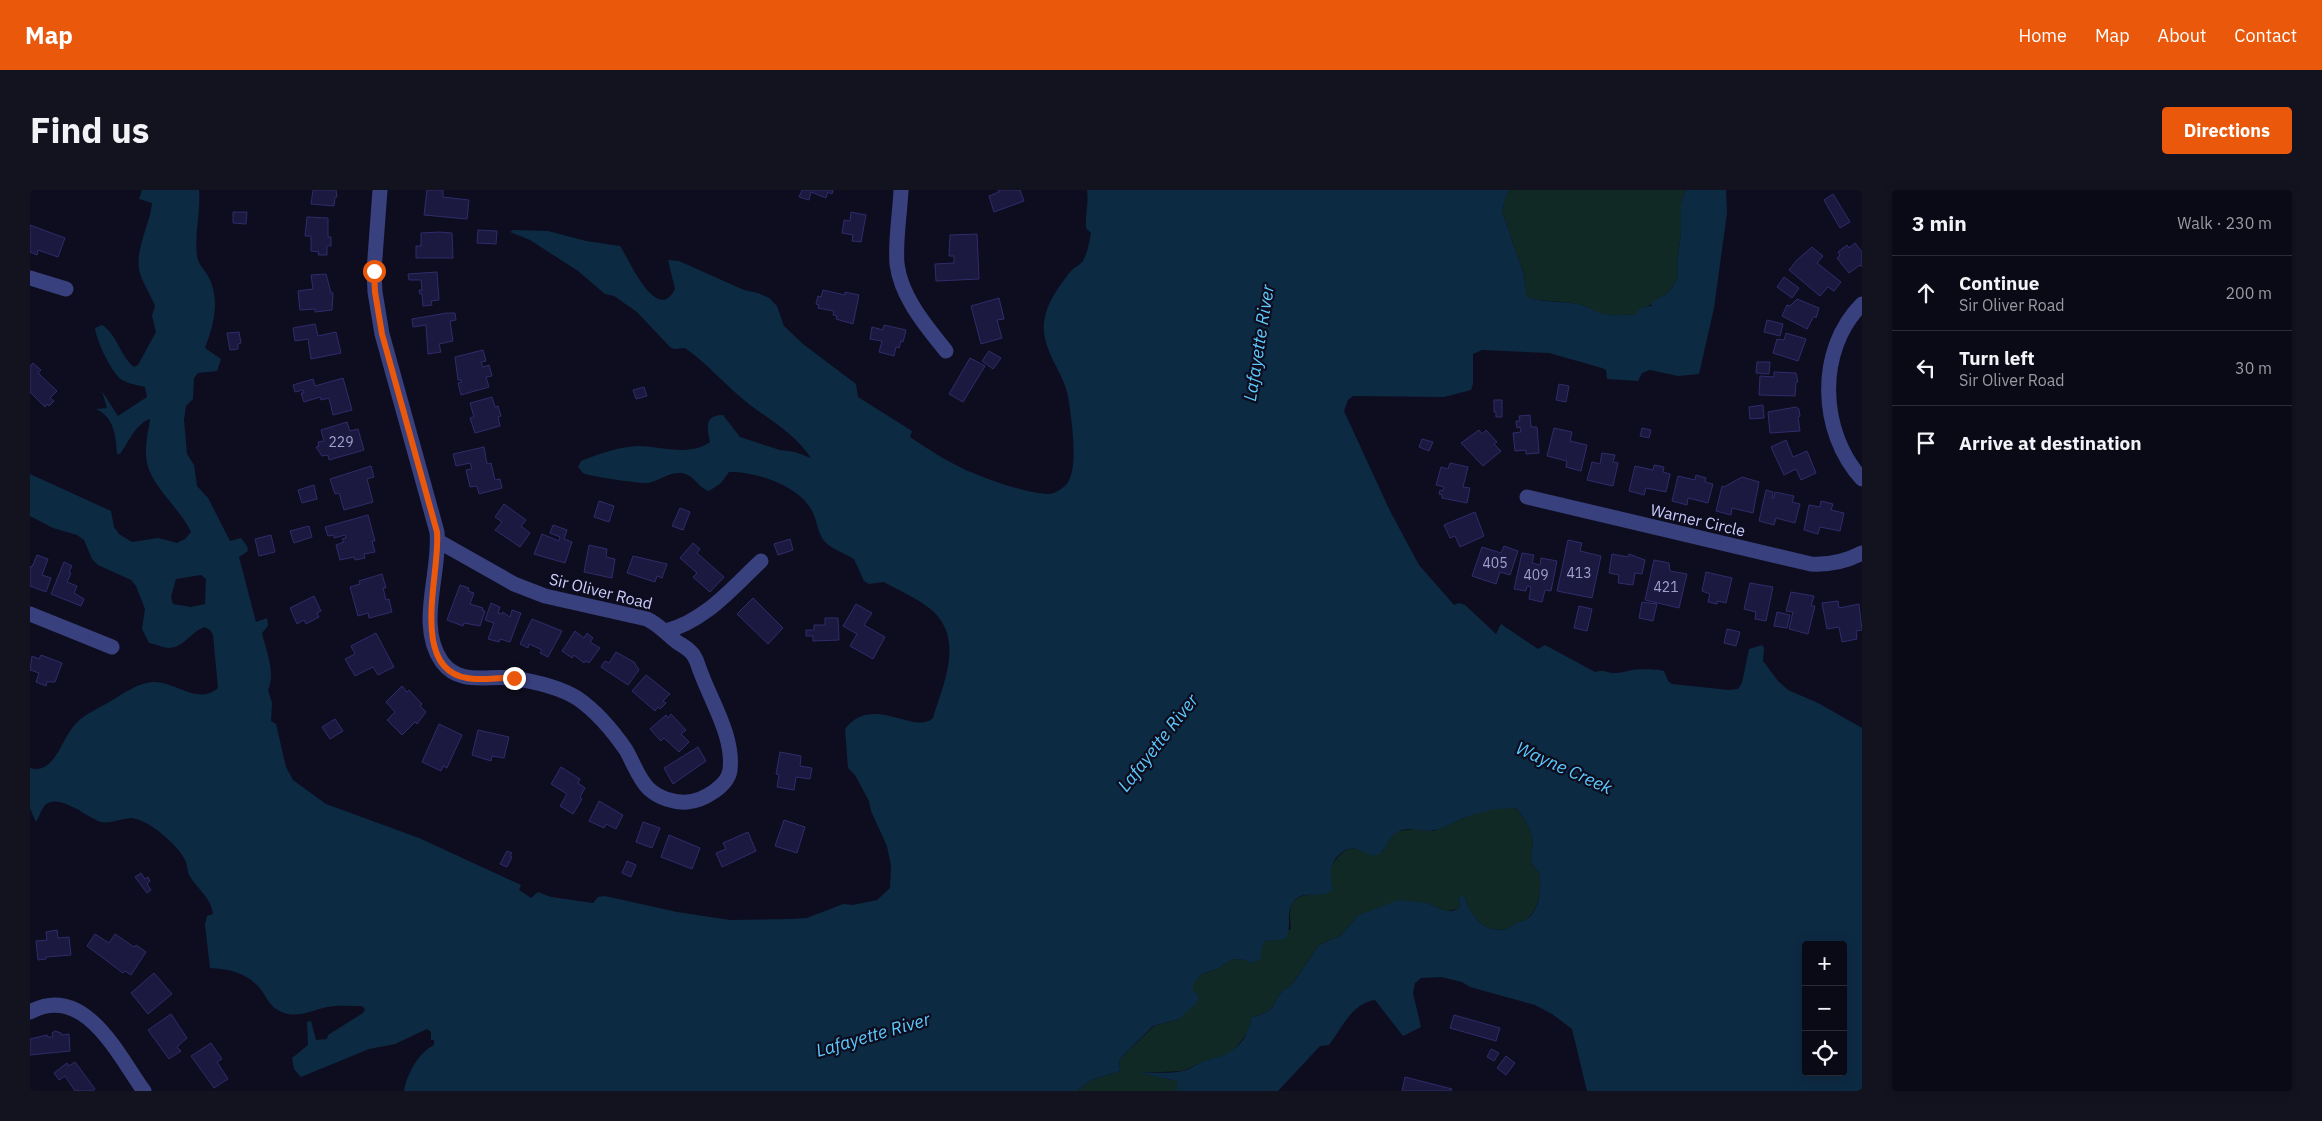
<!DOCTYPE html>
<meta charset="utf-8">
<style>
:root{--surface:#0a0a17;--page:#131320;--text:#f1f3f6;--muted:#999aa1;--line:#2a2b36;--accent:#ea580c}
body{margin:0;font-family:"IBM Plex Sans",sans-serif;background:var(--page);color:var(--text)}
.controls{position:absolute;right:15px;bottom:15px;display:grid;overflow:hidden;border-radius:5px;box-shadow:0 2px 12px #0003}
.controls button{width:45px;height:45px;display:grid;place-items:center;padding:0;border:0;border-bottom:1px solid var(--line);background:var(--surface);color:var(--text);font:25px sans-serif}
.stop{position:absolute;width:15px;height:15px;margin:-11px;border:4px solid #ea580c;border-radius:50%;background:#fff}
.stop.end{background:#ea580c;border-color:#fff;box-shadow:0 1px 5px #0008}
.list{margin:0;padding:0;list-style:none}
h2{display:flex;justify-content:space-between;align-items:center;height:65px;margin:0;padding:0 20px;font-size:21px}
h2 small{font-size:16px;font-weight:400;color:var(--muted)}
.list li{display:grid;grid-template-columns:32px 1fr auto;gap:15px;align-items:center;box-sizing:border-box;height:75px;padding:0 20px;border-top:1px solid var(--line)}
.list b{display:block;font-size:19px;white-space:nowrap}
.list p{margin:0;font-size:16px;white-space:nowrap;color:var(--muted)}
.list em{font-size:16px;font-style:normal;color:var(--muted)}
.icon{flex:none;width:28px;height:28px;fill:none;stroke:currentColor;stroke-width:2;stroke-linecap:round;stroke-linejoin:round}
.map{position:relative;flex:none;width:1832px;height:901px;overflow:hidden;border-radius:5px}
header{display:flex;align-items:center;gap:30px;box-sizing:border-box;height:70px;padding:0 25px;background:var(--accent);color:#fff}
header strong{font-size:24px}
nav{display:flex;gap:28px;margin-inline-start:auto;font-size:18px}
.intro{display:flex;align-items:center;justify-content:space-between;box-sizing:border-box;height:120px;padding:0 30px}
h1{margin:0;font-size:35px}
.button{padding:12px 22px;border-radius:5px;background:var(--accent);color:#fff;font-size:18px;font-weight:700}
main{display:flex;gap:30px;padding:0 30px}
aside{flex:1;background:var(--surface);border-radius:5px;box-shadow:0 2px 12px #0003}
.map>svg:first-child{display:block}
</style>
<header>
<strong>Map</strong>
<nav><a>Home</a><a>Map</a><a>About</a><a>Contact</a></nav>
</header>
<div class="intro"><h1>Find us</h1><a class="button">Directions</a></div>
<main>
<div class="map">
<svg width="1832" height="901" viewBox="0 0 1832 901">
<rect width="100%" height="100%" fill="#0d0d1f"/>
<path fill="#102924" d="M1480,0H1656L1651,13V45L1647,71L1648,87L1641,99L1635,105L1605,125C1594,124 1584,127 1574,125C1565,122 1557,116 1548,114C1531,111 1514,112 1497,108L1494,85L1472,21L1476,5Z
M1464,618H1486C1493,627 1499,635 1502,646C1505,659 1495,672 1509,682C1512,696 1510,719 1497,729C1494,732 1490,731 1486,733C1483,735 1480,738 1476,739C1455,744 1439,725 1435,707H1428L1430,714L1428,719L1416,721L1397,713L1329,725L1310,746L1289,755L1261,796L1253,800L1247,808L1243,817L1235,823L1221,828L1219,841L1201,864L1187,869H1180L1152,881L1111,883L1147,891V901H1047L1061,890L1090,881L1089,870L1124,836L1149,829L1163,801V793L1172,784L1189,778L1202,769L1215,770L1222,773L1235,751L1261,739C1257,710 1264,703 1292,705L1302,698C1301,694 1299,690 1299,686C1299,677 1310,661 1320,659C1328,657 1335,662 1342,665L1353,661L1361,647L1367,641L1385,639L1404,641L1443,624Z"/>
<path fill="#0d2a43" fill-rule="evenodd" d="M112,0H169C171,22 164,44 167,66C168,75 177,82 180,90C190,112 183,137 175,158L191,169L187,181L168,183L164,188L163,209L156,216L154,230L157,264L164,275L167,296L178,308L200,351L211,348L217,356L218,361L209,367L226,432L237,428L238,436L232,443C236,461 246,482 238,500L242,513L241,531L246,534L256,577L263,590L296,614L389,648L491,695L489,700L501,708L508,702L521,707L563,713L568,707L575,706L647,722L700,730L762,729L777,728L813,714L823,715L847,710L860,698L861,676L857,656L841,621L839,611L825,585L818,578L815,539C843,503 884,546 903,528C913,494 934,452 904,422C891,410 870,401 854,392L839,394L834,391L824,369C814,363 798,358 792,348C787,339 786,327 781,319C767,295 724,281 699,282L691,293L679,301C667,297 664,284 651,283C638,282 629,291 618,293C613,294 556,286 553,283C552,282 549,277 548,277L551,271C569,264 588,257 607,256C631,256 659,267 680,252C677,238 674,225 693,225L710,247L750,260L765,262L781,268C766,245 742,231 720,215C697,197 679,175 655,158L644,159L640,157L607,122L584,106L575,104L548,81L500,50L480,42L483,40L518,41L556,51L590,56C600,71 627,135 645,99L638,70L649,71L714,100L728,103L739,108L747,116L754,136L773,154L826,194L828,207L882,241L880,247C894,256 908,266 922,273C943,285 996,304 1019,304C1024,304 1032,299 1036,295C1050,279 1041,226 1038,206C1033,181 1012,161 1014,134C1015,115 1029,96 1041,81C1044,77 1049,76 1052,72C1058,64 1059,52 1061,43L1056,38C1055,25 1059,14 1057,0H1480L1476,5L1472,21L1494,85L1497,107C1514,113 1531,111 1548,114C1557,116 1565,122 1574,124C1584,127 1594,124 1605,125L1610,118L1621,116L1622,112L1635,105L1641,99L1648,87L1647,71L1651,45V13L1656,0H1696L1697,23L1684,118L1669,184L1648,186L1620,180L1612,183L1608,191L1577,189L1576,180L1572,178L1519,163L1452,160L1443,164V194L1441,200L1414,207L1323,206L1318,210L1314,221L1360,321L1389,375L1424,415L1429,413L1435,415L1466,444L1471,434L1508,459L1515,455L1565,482C1574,479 1577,483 1585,483C1591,483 1596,481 1602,480C1608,479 1628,479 1634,481L1638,491L1642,494L1699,500L1708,499L1712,493L1719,459L1732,455L1734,458L1733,471L1748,491L1758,500L1788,513L1832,538V901H1557L1542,839L1522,824L1505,815L1440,797L1432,792L1411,787L1391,788L1385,793L1383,803L1391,837L1373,846L1345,810C1322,813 1312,838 1299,855L1290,856L1248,901H1147V891L1109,883C1122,882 1139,884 1152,881C1162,879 1172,870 1181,869C1203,865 1218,851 1221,828L1235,823L1243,817L1247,808L1253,800L1261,796L1289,755L1310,746L1329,725L1369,710L1397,713L1416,721H1422L1428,719L1430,714L1428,707H1435C1439,725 1455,744 1476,739C1480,738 1482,735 1486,733C1490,731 1494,732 1497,729C1510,720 1512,696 1509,682C1495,672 1505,660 1502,646C1499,635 1493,627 1486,618C1464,618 1447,622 1427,631C1420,634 1412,639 1405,640C1393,643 1379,635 1367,642C1358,647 1357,661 1347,665C1337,668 1328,653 1314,661C1301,669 1298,684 1303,698C1294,713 1271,696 1262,714C1256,725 1262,735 1256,749L1235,751L1232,757L1231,769L1222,773L1215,770L1202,769L1189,778L1172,784L1163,794V801L1168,805V812L1149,829L1123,836L1089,870L1090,881L1061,890L1047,901H374C377,884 388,863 404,855V850H401V842L397,839L365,854L339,859L271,887L264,879L262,868L278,855L277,832L281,831L286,850L297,849L298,845L333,823L335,819L332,816C321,816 308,815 297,817C283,820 267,829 252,822C242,818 239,812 234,804C221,784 202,779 180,778L175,735L177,726L183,724C181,707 167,699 159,685C157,680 158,675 155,670C148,655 119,630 102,628C92,628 81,634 71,632C58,628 29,602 15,615C11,620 9,627 6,632L0,618V578C24,585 31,551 43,537C52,525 69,518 81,511C94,503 108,493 123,492C146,491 167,516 188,498L183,445L180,440L175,437C161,441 154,458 138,458C132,457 125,454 119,453L112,439L115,419L106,396L101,390L68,375L62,369L54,350L47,345L23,338L0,326V284L81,321L84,337L89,344L102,352L128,348L147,353L155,349L161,342C150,318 122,297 117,273C114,258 118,243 120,229C105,234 99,252 90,264H87C86,246 84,227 66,219L77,218L72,201L88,226L117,207L115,197C108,195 99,194 92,190C82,184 66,150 65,138L72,135C87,144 90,166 104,177L108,175L126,142L122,126L125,116C121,105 111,91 109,79C106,57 120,34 122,13L109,9ZM171,385L176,389L175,414L161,417L143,414L141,407L146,389ZM1776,755H1813V882H1776Z"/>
<path fill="#1b1940" stroke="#2f2c6b" d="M283,0H306L307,7H305L304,16L281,14Z
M397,0H413V7L439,10L437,29L394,25Z
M772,0H803L802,4L798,2L796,8L781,2L779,10L769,7Z
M968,0H990L994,11L964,22L959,6L969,2Z
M1803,4L1820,32L1810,38L1794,10Z
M203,22H217L216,34L203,33Z
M821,22L836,25L831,52L822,51L823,45L812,43L814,30L820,31Z
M277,27L298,28V47H301V56H297V65H288L289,62L281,61V46H275Z
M0,35L35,48L28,67L8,60L7,65L0,62Z
M448,40L467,41L466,54L447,53Z
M409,42L422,43L423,68H386V56H391V43Z
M947,44L949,89L906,91L905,74L924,73V66H919L920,45Z
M1825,53L1832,62V77L1830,75L1819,83L1807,68L1810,65L1808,62L1817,55L1819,58Z
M1782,57L1793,66L1787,73L1811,92L1804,101L1798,97L1790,106L1759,80L1767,70Z
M407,82L409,110L401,111L402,115L393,116L392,104H390L389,100H392L391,90H379L378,84Z
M296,84L301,103H303L302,120L285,122V119L270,120L268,101L283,99L281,85Z
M1754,87L1769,98L1762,108L1747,97Z
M793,100L815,105V102L829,105L823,134L806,129L807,126L803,125L804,121L788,118L789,115L786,114L788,106L791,107Z
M969,108L974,129L967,130L972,148L951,154L941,116Z
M1767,109L1789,118L1786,128L1784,126L1777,139L1752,126L1757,115L1760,116Z
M417,123H425L426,130L420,131L423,151L409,154L411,162L398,164L396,135L383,137L382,129Z
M1737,130L1753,134L1750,146L1734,142Z
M285,134L288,146L306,142L311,163L281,169L278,149L265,151L263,138Z
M854,135L876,140L873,152L871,151L869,158L866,157L864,166L849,162L852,151L840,149L842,137L853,140Z
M209,142L211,153L208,154V159L200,160L197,143Z
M1756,143L1776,149L1768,171L1743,163L1747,149L1754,150Z
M453,160L456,171L451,172L453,177L459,175L462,186L456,187L459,197L431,205L428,193L432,192L431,190H428L425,167Z
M959,161L971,168L963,179L952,171Z
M940,168L955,176L933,212L919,204Z
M1727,172H1740L1739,184L1726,183Z
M3,173L11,180L8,183L27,201L20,208L24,211L19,216L17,214L15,217L0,202V176Z
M1744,182L1766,183L1768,192H1766L1765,206L1729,205L1730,186L1744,187Z
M313,188L322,220L303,225L299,208L291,210L290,207L274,212L271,203H274L273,200L265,202L263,195L283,189L285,196Z
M1529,194L1539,196L1536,212L1526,210Z
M614,197L617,206L606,209L603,200Z
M462,207L465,217L468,216L471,226L468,227L470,236L445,243L440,228L444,227L440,213Z
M1464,210H1472V227H1466V222H1464Z
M1733,215L1734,228L1720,229L1719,217Z
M1766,217L1769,219L1770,226L1768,227L1770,241L1740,243L1738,222Z
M1500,225L1501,237H1507L1509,263L1496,264V260L1485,261L1483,243L1491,242L1490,237L1487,238L1486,231H1490L1489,226Z
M317,232L320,241L328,239L334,260L299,270L298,265L292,266L286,257L289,256L288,252L294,251L291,240Z
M1524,238L1542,242L1540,251L1557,255L1551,281L1536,277L1537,271L1517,266Z
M1612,238L1621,240L1619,248L1610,246Z
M1449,240L1452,244L1456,240L1467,252L1464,254L1471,261L1453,276L1431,253Z
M1392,249L1403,252L1399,261L1389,257Z
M1756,250L1763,267L1777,261L1786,283L1771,290L1766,279L1754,285L1741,257Z
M454,257L457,274L461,273L465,290L470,289L472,298L449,304L447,296L440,297L436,280L442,279L440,273L426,276L423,264Z
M1572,263L1585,265L1583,272L1588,273L1583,296L1557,290L1562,272L1570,274Z
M1420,273L1438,277L1433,297L1440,298L1437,313L1412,308V305L1409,304L1410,300L1413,301L1414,297L1406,295L1411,277L1418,279Z
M1624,275L1634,277L1633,282L1640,284L1636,302L1616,298L1614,305L1599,301L1605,276L1623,280Z
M341,276L344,287L337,289L343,312L314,320L309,303L305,304L300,289Z
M1666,285L1676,288L1675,292L1683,294L1678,313L1658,308L1657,315L1642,311L1648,286L1665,290Z
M1712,287L1729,292L1723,323L1702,318L1701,325L1686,321L1692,296L1694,297Z
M284,295L287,309L272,313L268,300Z
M1736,300L1743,302L1742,308H1744L1745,302L1764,306L1762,312L1770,314L1765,333L1746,328L1744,335L1729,331Z
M569,311L584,316L579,332L564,327Z
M1791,311L1803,314L1801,320L1814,323L1810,341L1790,337L1788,344L1774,340L1779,315L1790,317Z
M474,314L496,330L491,336L500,343L490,357L465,340L472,332L465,327Z
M650,318L660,322L653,340L642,336Z
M1445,322L1454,346L1430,357L1425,346L1420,348L1414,335Z
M338,325L345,351H342L345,362L334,364L335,368L325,370L324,367L310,370L306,355L314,352L312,349L316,348L315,345L304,348V345L298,346L295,337Z
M523,335L537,340L534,349L542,352L535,373L504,364L512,344L529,351L530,347L520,343Z
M279,336L282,347L264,353L260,341Z
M241,345L245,362L229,366L225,349Z
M760,349L763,360L748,365L744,354Z
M1538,350L1552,353L1550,361L1571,366L1562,408L1527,401Z
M663,353L670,359L667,363L694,387L680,402L663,387L667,383L650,368Z
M559,355L577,359L576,367L585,369L582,388L554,382Z
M1474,356L1488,361L1480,385L1470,382L1466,394L1442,386L1452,357L1471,363Z
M1492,363L1504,365L1502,373L1510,375L1511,368L1527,371L1521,401L1515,400L1512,412L1499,409L1501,397L1497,396L1496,401L1484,399Z
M1582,364L1598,367L1599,364L1615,370L1612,384L1605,383L1603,395L1588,393L1589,385L1579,383Z
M7,365L18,369L12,385L21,388L16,402L0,396V376L2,377Z
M603,366L637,374L632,388L627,386L625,392L597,383Z
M1624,370L1639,373L1640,381L1657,384L1649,418L1615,410Z
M34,372L42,376L39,382L41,383L37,392L47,396L44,403L54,409L51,416L21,404Z
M1676,382L1702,388L1696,413L1687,411V414L1678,412L1680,404L1672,401Z
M352,384L356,398H353L356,410L359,409L362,422L339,428L338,423L328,426L320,397L330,394L329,391Z
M1720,393L1743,397L1736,431L1725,429L1726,422L1714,419Z
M430,395L439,398L438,401L444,403L440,414L453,418L452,420L455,421L450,436L434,433L433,436L417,430Z
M1761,402L1784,406L1781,416H1785L1778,444L1759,439L1763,422L1756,421Z
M284,406L291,421L287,423L289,427L276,434L274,430L267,434L260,418Z
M723,408L753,438L738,454L707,424Z
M1808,411L1809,418L1829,414L1832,440L1826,441L1827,449L1812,452L1809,437L1797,439L1792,413Z
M1612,412L1627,414L1623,431L1609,428Z
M461,413L470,417L468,423L472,424L473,422L480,427L482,420L491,423L480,452L470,449L469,452L458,449L464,433L455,430Z
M826,414L842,423L834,435L855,447L843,469L820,456L827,444L813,436Z
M1549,416L1562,419L1557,441L1544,438Z
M1747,422L1760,425L1757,438L1744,436Z
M795,428H808L809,450L783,451V446H776V440H784V435H795Z
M502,429L532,441L518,467L510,463L512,460L499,454L498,458L490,454Z
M1697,439L1710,442L1706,456L1694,453Z
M545,441L554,448L557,443L563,448L560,452L570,458L559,473L556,471L554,473L544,465L542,468L532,461Z
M346,443L364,477L348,485L343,477L325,486L315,469L325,464L321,456Z
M586,462L604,472L609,480L598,495L571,477L575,471L579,473Z
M11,465L32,473L25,492H17L16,496L6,492L9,483L0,480L2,466L9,469Z
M616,485L640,504L633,511L636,513L630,519L628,517L625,521L602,501Z
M372,496L377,502L379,500L392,514L390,516L396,522L387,534L385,532L372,545L357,530L365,522L356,512Z
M641,524L656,540L651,544L659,552L649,562L634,548L631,551L620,539L636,525L638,528Z
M305,529L313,541L300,549L292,537Z
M409,534L432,545L417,578L413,576L411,581L392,572Z
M448,540L479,547L474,568L462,566L461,571L442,565Z
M668,557L676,571L643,594L634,578Z
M750,562L771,566L770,576L782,578L780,589L766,587L764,600L747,597L749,585L746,584Z
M531,577L550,589L548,593L555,598L550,607L552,609L543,624L530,616L537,604L521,594Z
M569,611L593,625L586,639L576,634L574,638L559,631Z
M754,630L775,637L767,663L745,656Z
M613,632L630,638L622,658L606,652Z
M718,642L726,661L692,677L686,663L696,659L693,653Z
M639,645L670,658L662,679L631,667Z
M477,661L482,663L480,666L482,667L477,677L470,674Z
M597,671L606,675L601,687L592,683Z
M111,683L115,689L118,687L120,691L117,694L121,700L117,703L105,687Z
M27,740L28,748L39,747L41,765L16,767V769L8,770L6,751L17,750L16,742Z
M65,744L79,753L85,744L104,757L106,755L116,762L101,785L95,781L93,783L57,756Z
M124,783L142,804L118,824L101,803Z
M141,824L157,848L147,857L151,861L139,869L118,840Z
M1424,825L1470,838L1466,851L1420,838Z
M25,841L31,843L32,845L39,844L40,861L0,865V849L17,845L18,847H23L22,843Z
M181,853L192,869L187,872L198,889L184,898L161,866Z
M1461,859L1469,863L1464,871L1457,867Z
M1476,866L1485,873L1476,885L1467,878Z
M45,872L65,899L62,901H45L35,886L29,890L24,883L37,873L39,876Z
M1375,887L1422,899L1421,901H1372Z"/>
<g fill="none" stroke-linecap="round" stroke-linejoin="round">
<path stroke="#38407d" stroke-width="15" d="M350,0L344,81L345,102L352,144L407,342C411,383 386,435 412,472C430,496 457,485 482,488C502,491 529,497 547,508C566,521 583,541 596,560C603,572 609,590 619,599C629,608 644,613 657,612C673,611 698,596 700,580C704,547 682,513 671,483C668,477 668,472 664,466C660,459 653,456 647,452C635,443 631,436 617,429L515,406L484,394L408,351
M871,0C870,24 865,50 867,74C871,107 896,136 916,161
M0,88L36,99
M1832,114C1786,160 1789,242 1832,289
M1497,307L1781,374C1800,375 1815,372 1832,363
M0,424L82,457
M636,441C675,431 702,398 731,371
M0,822C55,792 89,867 114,901"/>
</g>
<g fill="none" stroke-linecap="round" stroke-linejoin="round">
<path stroke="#ea580c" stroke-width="6" d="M344,81L345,102L352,144L407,342C411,381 378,478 437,488C452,491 469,487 484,488"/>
</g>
<g text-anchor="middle" stroke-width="4.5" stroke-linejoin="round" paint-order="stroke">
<g font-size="14" fill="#a0a0ce">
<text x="311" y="257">229</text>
<text x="1465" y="378">405</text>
<text x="1549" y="388">413</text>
<text x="1506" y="390">409</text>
<text x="1636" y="402">421</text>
</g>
<g font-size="16" fill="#cccdfe" stroke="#0d0d1f">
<text transform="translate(1668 330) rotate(13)" y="6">Warner Circle</text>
<text transform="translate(571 401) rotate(14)" y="6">Sir Oliver Road</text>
</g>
<g font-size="18" font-style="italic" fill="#5ccafc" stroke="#0d0d1f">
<text transform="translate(1229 153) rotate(-81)" y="6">Lafayette River</text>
<text transform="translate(1128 553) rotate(-52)" y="6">Lafayette River</text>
<text transform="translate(1534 578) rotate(24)" y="6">Wayne Creek</text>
<text transform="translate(843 845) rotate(-16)" y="6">Lafayette River</text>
</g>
</g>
</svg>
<div class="controls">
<button>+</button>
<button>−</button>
<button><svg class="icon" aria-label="locate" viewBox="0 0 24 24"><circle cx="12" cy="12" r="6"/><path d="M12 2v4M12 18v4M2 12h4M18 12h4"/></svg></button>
</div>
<div class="stop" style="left:344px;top:81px"></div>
<div class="stop end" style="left:484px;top:488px"></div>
</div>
<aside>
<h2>3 min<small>Walk · 230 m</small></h2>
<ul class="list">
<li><svg class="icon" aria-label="ahead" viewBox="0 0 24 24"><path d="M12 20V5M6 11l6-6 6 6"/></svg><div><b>Continue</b><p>Sir Oliver Road</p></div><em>200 m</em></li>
<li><svg class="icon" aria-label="left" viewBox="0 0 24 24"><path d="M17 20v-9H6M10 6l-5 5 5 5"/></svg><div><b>Turn left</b><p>Sir Oliver Road</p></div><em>30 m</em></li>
<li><svg class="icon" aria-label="arrive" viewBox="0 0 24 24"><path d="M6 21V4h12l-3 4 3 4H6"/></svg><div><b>Arrive at destination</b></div></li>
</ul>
</aside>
</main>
